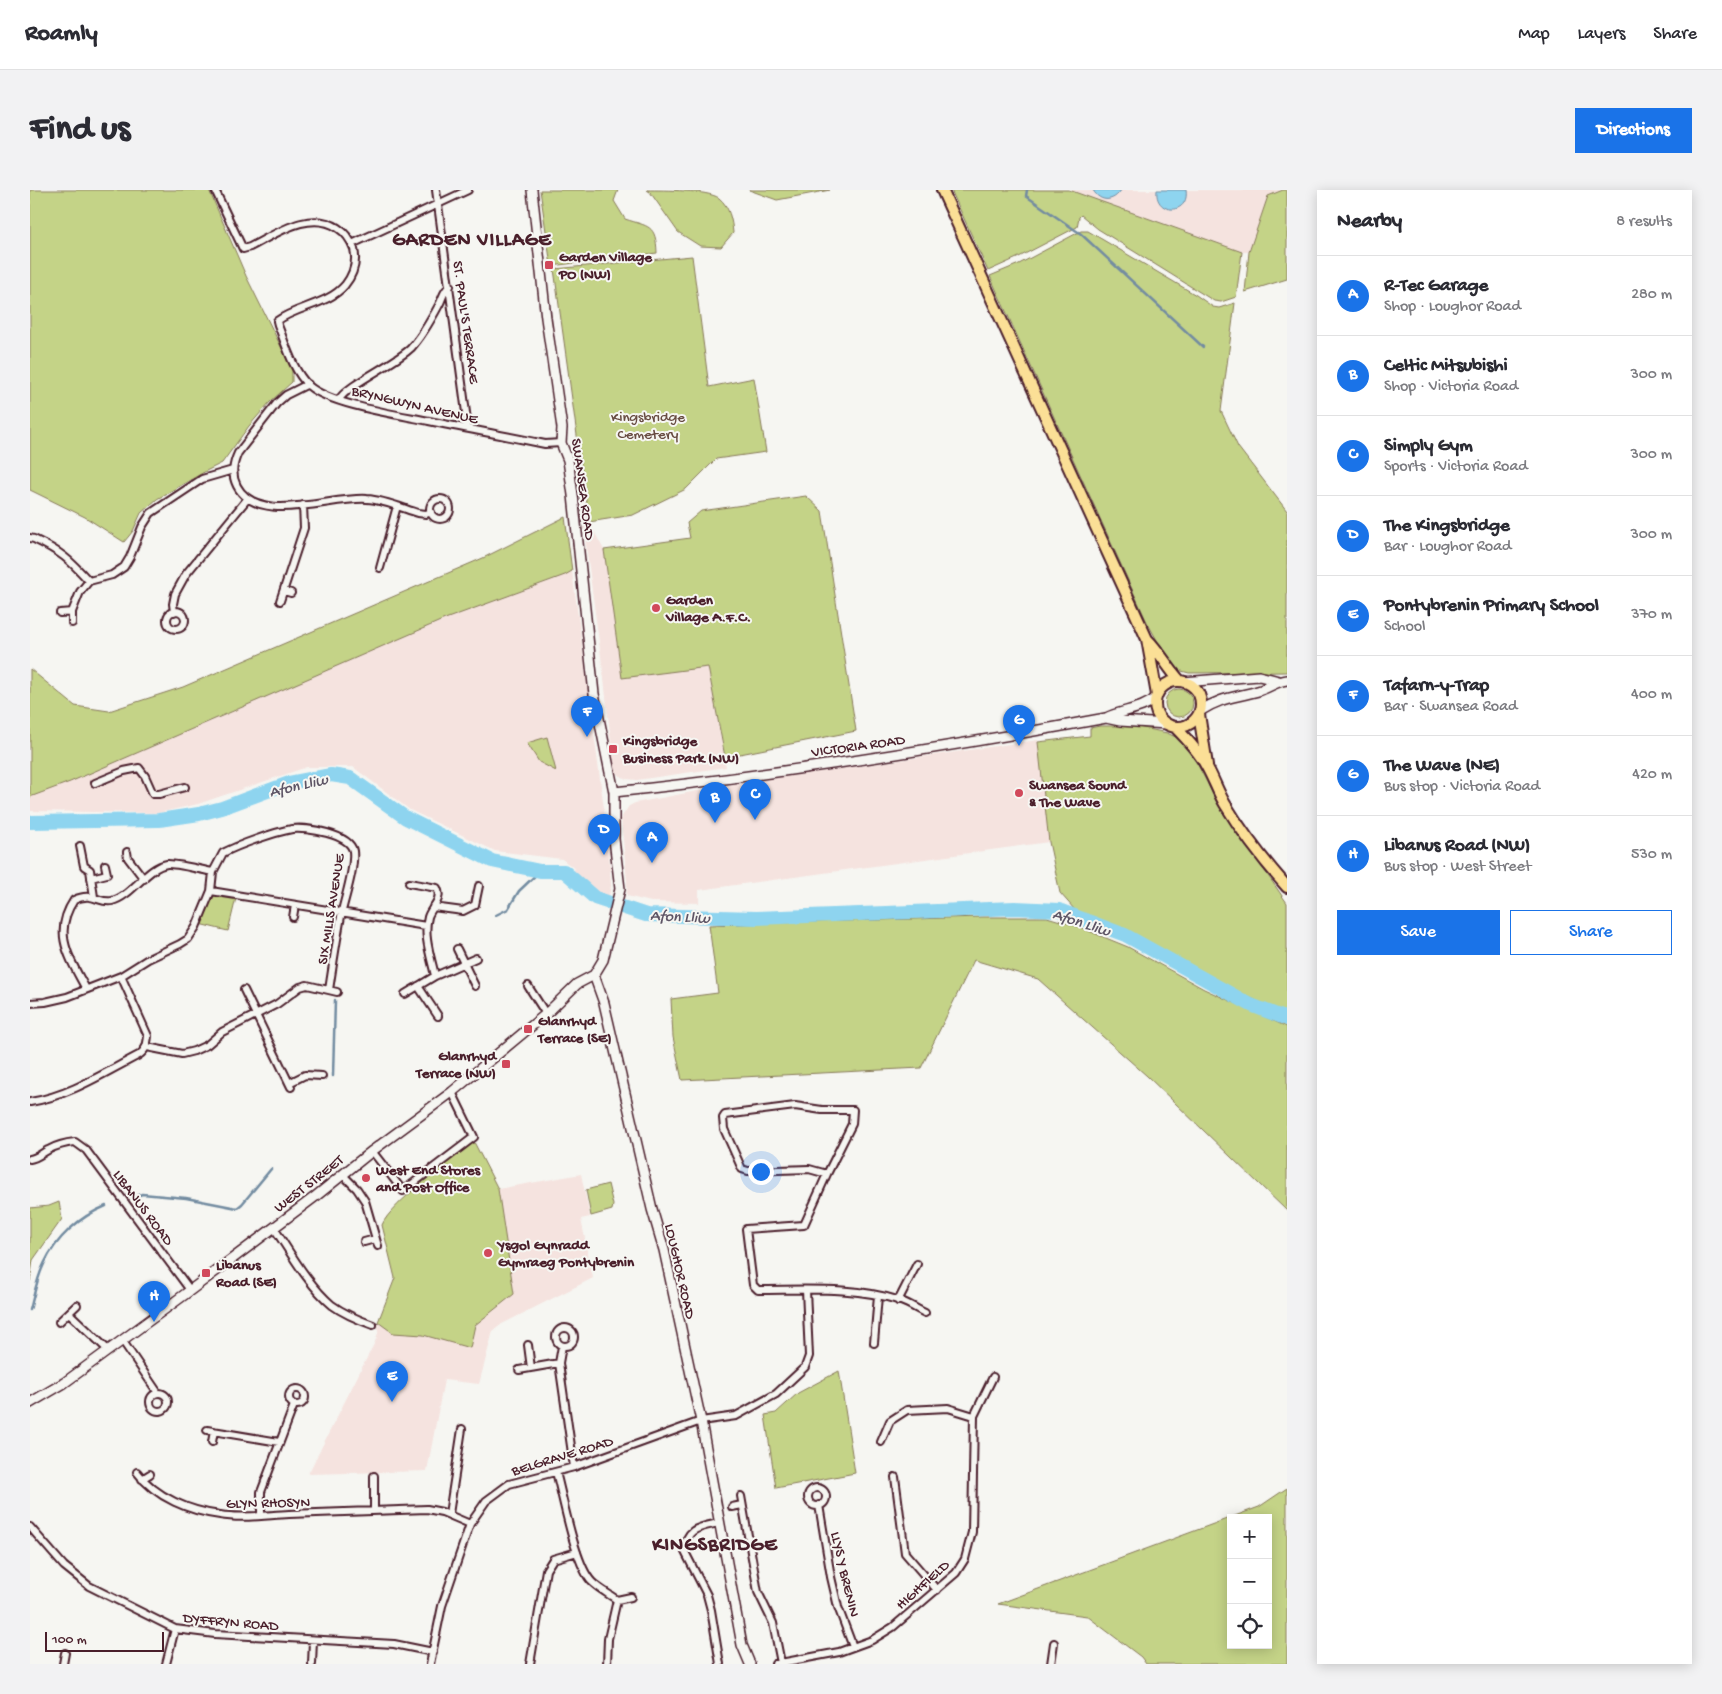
<!DOCTYPE html>
<meta charset="utf-8">
<style>
:root{--surface:#fff;--page:#f2f2f3;--text:#2b2b33;--muted:#7c7c81;--line:#e1e1e2;--accent:#1a73e8}
body{margin:0;font-family:"Gochi Hand",sans-serif;background:var(--page);color:var(--text)}
.controls{position:absolute;right:15px;bottom:15px;display:grid;overflow:hidden;border-radius:0px;box-shadow:0 2px 12px #0003}
.controls button{width:45px;height:45px;display:grid;place-items:center;padding:0;border:0;border-bottom:1px solid var(--line);background:var(--surface);color:var(--text);font:25px sans-serif}
.scale{position:absolute;left:15px;bottom:12px;width:119px;box-sizing:border-box;padding-left:5px;border:2px solid #4a1f2b;border-top:0;font-size:14px;line-height:18px;white-space:nowrap;color:#4a1f2b;-webkit-text-stroke:4px #f6f6f2;paint-order:stroke}
.you{position:absolute;left:730px;top:981px;width:18px;height:18px;margin:-12px;border:4px solid #fff;border-radius:50%;background:#1a73e8;box-shadow:0 0 0 8px #1a73e833}
.badge{display:grid;place-items:center;width:32px;height:32px;border-radius:50%;background:var(--accent);color:#fff;font-size:16px;font-weight:700}
.pin{position:absolute;translate:-50% -41px;filter:drop-shadow(0 1px 2px #0008)}
.pin::after{content:'';position:absolute;top:26px;width:18px;height:15px;background:inherit;clip-path:polygon(0 0,100% 0,50% 100%)}
.list{margin:0;padding:0;list-style:none}
h2{display:flex;justify-content:space-between;align-items:center;height:65px;margin:0;padding:0 20px;font-size:21px}
h2 small{font-size:16px;font-weight:400;color:var(--muted)}
.list li{display:grid;grid-template-columns:32px 1fr auto;gap:15px;align-items:center;box-sizing:border-box;height:80px;padding:0 20px;border-top:1px solid var(--line)}
.list b{display:block;font-size:19px;white-space:nowrap}
.list p{margin:0;font-size:16px;white-space:nowrap;color:var(--muted)}
.list em{font-size:16px;font-style:normal;color:var(--muted)}
.actions{display:flex;gap:10px;padding:15px 20px}
.actions a{flex:1;padding:11px 0;border:1px solid var(--accent);border-radius:0px;text-align:center;font-size:18px;color:var(--accent)}
.actions .main{background:var(--accent);color:#fff}
.icon{flex:none;width:28px;height:28px;fill:none;stroke:currentColor;stroke-width:2;stroke-linecap:round;stroke-linejoin:round}
.map{position:relative;flex:none;width:1257px;height:1474px;overflow:hidden;border-radius:0px}
header{display:flex;align-items:center;gap:30px;box-sizing:border-box;height:70px;padding:0 25px;background:var(--surface);border-bottom:1px solid var(--line)}
header strong{font-size:24px}
nav{display:flex;gap:28px;margin-inline-start:auto;font-size:18px}
.intro{display:flex;align-items:center;justify-content:space-between;box-sizing:border-box;height:120px;padding:0 30px}
h1{margin:0;font-size:35px}
.button{padding:12px 22px;border-radius:0px;background:var(--accent);color:#fff;font-size:18px;font-weight:700}
main{display:flex;gap:30px;padding:0 30px}
aside{flex:1;background:var(--surface);border-radius:0px;box-shadow:0 2px 12px #0003}
.map>svg:first-child{display:block}
</style>
<header>
<strong>Roamly</strong>
<nav><a>Map</a><a>Layers</a><a>Share</a></nav>
</header>
<div class="intro"><h1>Find us</h1><a class="button">Directions</a></div>
<main>
<div class="map">
<svg width="1257" height="1474" viewBox="0 0 1257 1474">
<rect width="100%" height="100%" fill="#f6f6f2"/>
<filter id="ink" filterUnits="userSpaceOnUse"><feTurbulence type="fractalNoise" baseFrequency=".02" numOctaves="2"/><feDisplacementMap in="SourceGraphic" scale="10" xChannelSelector="R" yChannelSelector="G"/><feConvolveMatrix kernelMatrix="1 2 1 2 8 2 1 2 1" color-interpolation-filters="sRGB"/></filter>
<g filter="url(#ink)">
<path fill="#f5e3df" d="M1039,0H1253L1238,6L1219,62H1212Z
M559,332L574,360L592,488L678,476L696,577L607,590L596,589L589,585L584,579L574,489L553,333Z
M542,381L574,618L580,678L581,696L577,715L541,684L545,679L532,669L465,661L380,620L323,577H277L168,614L128,623L0,621V607L40,592L415,429L535,385Z
M1008,550L1019,652L669,700V713L621,712L597,706V691L591,628L599,616L605,613L698,595Z
M444,952L468,999L551,984L560,1027L551,1029L563,1088L472,1134L463,1141L449,1194L414,1190L397,1281L278,1284L345,1152L348,1143V1132L365,1088L352,1035L356,1027L371,1012Z"/>
<path fill="#c4d387" stroke="#877959" fill-rule="evenodd" d="M0,0H179L216,86L262,179V192L240,212L219,236L192,273L176,281L127,309L111,323L103,341L94,352L55,327L0,300Z
M510,0H588L584,11L595,29C619,37 626,34 627,63L521,76Z
M617,0C634,0 677,0 689,8C699,16 702,30 703,43L691,57L670,56L648,42L620,2Z
M719,0H800L747,10Z
M921,0H1039L1212,62L1206,107L1191,112L1184,111L1068,39L1051,25L1049,27L1047,37L987,68L958,81Z
M1253,0H1257V89L1215,102L1219,62L1238,6Z
M1051,41H1058L1166,105L1183,117L1189,118L1205,113L1191,221L1208,257L1257,321V482L1159,483L1148,480L1138,470L1117,432L960,86L989,74Z
M662,66L679,197L724,188L736,262L686,269L656,299L603,325L559,332L524,79Z
M776,306L792,321L826,541L695,567L678,477L592,488L574,360L660,348L657,333L671,321Z
M535,327L542,381L535,385L415,429L40,592L0,607V479L45,516L79,521L153,497L453,368Z
M1135 513a14 14 0 1 1 28 0a14 14 0 1 1-28 0Z
M1070,536H1104L1137,543L1152,550L1168,575L1187,612L1257,713V824L1200,799L1123,756L1045,720L1030,703L1019,652L1008,552L1060,546V538Z
M517,547L526,581L509,572L497,553Z
M182,703L206,708L198,741L169,734Z
M951,727H1017L1044,735L1098,757L1174,799L1257,837V1021L1117,886L1008,789L944,770L891,878L652,890L643,847L641,809L688,803L679,735Z
M444,952L468,999L484,1104L445,1135L440,1158L393,1145L363,1143L348,1132L365,1088L352,1035C361,1013 423,969 444,952Z
M578,994L583,1015L582,1020L561,1026L556,1000Z
M29,1012L32,1029L3,1070L0,1091V1018L19,1016Z
M809,1181L825,1283L746,1298L735,1225L746,1223L768,1203Z
M1257,1298V1474H1116L1111,1467L1057,1426L968,1414L1229,1317ZM1201,1328H1238V1455H1201Z"/>
<path fill="#8ed4ef" stroke="#738ca1" d="M1063,0H1091C1084,12 1070,13 1063,0Z
M1127,0H1156C1160,26 1124,25 1127,0Z"/>
<g fill="none" stroke-linecap="round" stroke-linejoin="round">
<path stroke="#738ca1" stroke-width="2.5" d="M997,0L996,6L1051,44L1173,157
M466,725L478,719L489,701L510,681
M303,886L305,810
M107,1006L112,1004L156,1008L207,1018L212,1014L241,979
M0,1120C4,1105 7,1088 14,1074C26,1048 49,1027 76,1016"/>
<path stroke="#8ed4ef" stroke-width="14" d="M0,632L129,630L169,624L192,618L259,593L301,585L320,588L376,628L462,671L510,681H534L565,708L616,725L726,728L985,718L1029,720L1095,745L1221,815L1257,829"/>
<defs>
<path id="street" d="M185,0L213,59L220,57C246,44 280,19 308,38C316,43 321,51 324,59C327,72 323,85 315,95C298,115 267,116 247,131L248,135C256,155 263,181 279,196C301,215 370,225 399,231C438,239 477,246 515,254L531,253
M406,0L437,230L436,238
M322,54L438,0
M278,194L256,205L247,213L208,263C203,274 201,284 207,296C228,336 302,306 337,309C354,310 372,318 388,323L396,324L401,322
M309,210C315,196 366,173 381,158C392,146 401,130 409,115C413,108 413,101 420,96
M400 319a10 10 0 1 1 20 0a10 10 0 1 1-20 0Z
M0,348L4,349C31,362 39,369 59,391
M350,378L367,316
M254,401L261,403
M250,411L274,338L273,315
M137 430a9 9 0 1 1 18 0a9 9 0 1 1-18 0Z
M144,422L143,414L145,404L156,384L218,308
M30,423L42,422
M42,433V422L50,402L59,391L82,385L94,377L100,367L112,337L121,323L172,289L203,280
M65,593L94,581L109,578L115,586L123,604H129L155,597
M50,656L54,676L60,680L64,707
M97,662L98,668L114,689
M61,688L77,684L75,675
M181,701L396,736
M403,717L433,721L445,715L449,696
M263,727L265,715
M427,759L445,796
M405,786L446,768
M388,796L408,826
M498,796L516,824
M56,799C39,767 22,743 44,710C63,701 69,714 82,711C102,706 117,677 137,674C145,673 173,680 183,682
M214,800L261,897
M375,804L405,786C401,767 393,746 398,727C401,717 413,710 407,698L379,693
M0,813L15,812L37,807L91,786L118,769L150,754L158,749L166,737L181,701L183,682L193,663C208,655 245,642 262,639C276,637 320,644 323,661C325,677 316,704 312,721C307,747 303,774 299,800
M117,857L152,864L164,861L177,855L192,842L247,814L270,797L277,795L307,802
M259,893L275,885L292,886
M0,912C39,906 74,883 109,865C116,860 117,855 118,846L91,786
M342,961L373,1001L444,947L422,902
M0,969C7,968 12,963 18,960C27,955 35,953 45,952L56,960L160,1100
M312,984L327,999L335,1011L348,1056
M797,984L822,934L823,920H792L765,916L695,925L693,928L694,939L712,979L718,981L779,979L797,984L774,1035L716,1039L723,1095L728,1100C775,1100 825,1096 871,1111C879,1114 887,1119 895,1123
M244,1038C260,1062 279,1096 302,1115C314,1124 329,1130 343,1135
M334,1052L345,1049
M868,1111L887,1074
M39,1123L78,1160
M29,1132L47,1115
M526 1147a9 9 0 1 1 18 0a9 9 0 1 1-18 0Z
M92,1150L128,1203
M844,1153L848,1106
M498,1155L501,1178
M532,1156L529,1173L544,1277
M489,1180L529,1173
M259 1207a8 8 0 1 1 16 0a8 8 0 1 1-16 0Z
M120 1212a9 9 0 1 1 18 0a9 9 0 1 1-18 0Z
M177,1240L249,1252
M182,1252L184,1241
M851,1252L860,1231L877,1220L918,1218L944,1226
M107,1282C126,1308 160,1321 190,1325C212,1329 237,1325 259,1324C305,1322 351,1321 397,1319L412,1322L440,1334
M526,1282C533,1307 545,1375 562,1392C569,1399 579,1404 587,1410L601,1407
M344,1286V1321
M865,1287L875,1363L907,1400
M112,1289L120,1284
M778 1307a9 9 0 1 1 18 0a9 9 0 1 1-18 0Z
M711,1306L728,1402L743,1433L751,1473
M789,1315L801,1387L808,1417L823,1457
M702,1317L712,1315
M419,1324L432,1239
M231,1325V1302L264,1215
M689,1333C670,1337 654,1338 655,1362L677,1405L681,1420L690,1474
M0,1337L34,1376L59,1396L145,1439L185,1444L364,1454L403,1462
M33,1474L35,1463
M136,1474L145,1439
M282,1474L283,1450
M400,1474L412,1416L440,1334L456,1311L479,1294L544,1277L671,1231L706,1226L746,1204L775,1177L779,1166L776,1100
M500,1474L516,1380L523,1369L547,1362
M577,1474L578,1449L587,1410
M745,1474L809,1462L842,1450L863,1437L926,1383L935,1369L942,1342L944,1226L963,1187
M1021,1474L1024,1453"/>
<path id="secondary" d="M502,0L516,128L532,238L531,253L538,270L543,305L564,504L584,602V649L590,699L573,770L564,785L574,813L622,1019L634,1060L671,1231L712,1455L720,1474
M1153,492L1229,486L1249,491
M1170,521C1193,506 1206,508 1231,500C1240,497 1247,491 1257,490
M1076,528L1090,531L1137,534
M584,602C748,585 913,558 1076,528C1092,520 1112,520 1126,508
M0,1213L34,1193L154,1105L286,1006L342,961L422,902L516,824L547,794L564,785"/>
<path id="primary" d="M912,0L1117,449L1127,505
M1117,449C1130,462 1138,478 1150,491
M1125 514a23 23 0 1 1 46 0a23 23 0 1 1-46 0Z
M1169,524L1177,575
M1145,537C1157,549 1170,563 1178,579C1184,590 1188,602 1195,614C1213,644 1234,671 1257,697"/>
</defs>
<use href="#street" stroke="#4a1f2b" stroke-width="10"/>
<use href="#secondary" stroke="#4a1f2b" stroke-width="12"/>
<use href="#primary" stroke="#4a1f2b" stroke-width="14"/>
<use href="#street" stroke="#f6f6f2" stroke-width="6"/>
<use href="#secondary" stroke="#f6f6f2" stroke-width="9"/>
<use href="#primary" stroke="#fbdf96" stroke-width="10"/>
</g>
</g>
<g fill="#d1495b" stroke="#f6f6f2" stroke-width="2">
<rect x="514" y="70" width="10" height="10" rx="2.5"/>
<circle cx="626" cy="418" r="5"/>
<rect x="578" y="554" width="10" height="10" rx="2.5"/>
<circle cx="989" cy="603" r="5"/>
<rect x="493" y="834" width="10" height="10" rx="2.5"/>
<rect x="471" y="869" width="10" height="10" rx="2.5"/>
<circle cx="336" cy="988" r="5"/>
<circle cx="458" cy="1063" r="5"/>
<rect x="171" y="1078" width="10" height="10" rx="2.5"/>
</g>
<g text-anchor="middle" stroke-width="4" stroke-linejoin="round" paint-order="stroke">
<g font-size="15" font-weight="bold" fill="#4a1f2b" stroke="#f6f6f2" text-anchor="start">
<text x="529" y="71">Garden Village<tspan x="529" dy="17">PO (NW)</tspan></text>
<text x="636" y="414">Garden<tspan x="636" dy="17">Village A.F.C.</tspan></text>
<text x="593" y="555">Kingsbridge<tspan x="593" dy="17">Business Park (NW)</tspan></text>
<text x="999" y="599">Swansea Sound<tspan x="999" dy="17">&amp; The Wave</tspan></text>
<text x="508" y="835">Glanrhyd<tspan x="508" dy="17">Terrace (SE)</tspan></text>
<text x="466" y="870" text-anchor="end">Glanrhyd<tspan x="466" dy="17">Terrace (NW)</tspan></text>
<text x="346" y="984">West End Stores<tspan x="346" dy="17">and Post Office</tspan></text>
<text x="468" y="1059">Ysgol Gynradd<tspan x="468" dy="17">Gymraeg Pontybrenin</tspan></text>
<text x="186" y="1079">Libanus<tspan x="186" dy="17">Road (SE)</tspan></text>
</g>
<g font-size="15" fill="#4a1f2b" stroke="#f6f6f2">
<text transform="translate(437 132) rotate(82)" y="5">ST. PAUL'S TERRACE</text>
<text transform="translate(385 214) rotate(13)" y="5">BRYNGWYN AVENUE</text>
<text transform="translate(554 299) rotate(82)" y="5">SWANSEA ROAD</text>
<text transform="translate(828 555) rotate(-8)" y="5">VICTORIA ROAD</text>
<text transform="translate(300 719) rotate(-81)" y="5">SIX MILLS AVENUE</text>
<text transform="translate(278 993) rotate(-38)" y="5">WEST STREET</text>
<text transform="translate(114 1017) rotate(53)" y="5">LIBANUS ROAD</text>
<text transform="translate(651 1081) rotate(77)" y="5">LOUGHOR ROAD</text>
<text transform="translate(532 1265) rotate(-17)" y="5">BELGRAVE ROAD</text>
<text transform="translate(238 1312) rotate(-1)" y="5">GLYN RHOSYN</text>
<text transform="translate(816 1384) rotate(77)" y="5">LLYS Y BRENIN</text>
<text transform="translate(892 1394) rotate(-42)" y="5">HIGHFIELD</text>
<text transform="translate(201 1431) rotate(5)" y="5">DYFFRYN ROAD</text>
</g>
<g font-size="15" fill="#684c42" stroke="#f6f6f2">
<text x="618" y="231">Kingsbridge<tspan x="618" dy="17">Cemetery</tspan></text>
</g>
<g font-size="16" font-style="italic" fill="#5e5566" stroke="#f6f6f2">
<text transform="translate(268 594) rotate(-13)" y="6">Afon Lliw</text>
<text transform="translate(650 725) rotate(3)" y="6">Afon Lliw</text>
<text transform="translate(1052 731) rotate(18)" y="6">Afon Lliw</text>
</g>
<g font-size="20" font-weight="bold" letter-spacing="1" fill="#4a1f2b" stroke="#f6f6f2">
<text x="442" y="55">GARDEN VILLAGE</text>
<text x="685" y="1360">KINGSBRIDGE</text>
</g>
</g>
</svg>
<div class="controls">
<button>+</button>
<button>−</button>
<button><svg class="icon" aria-label="locate" viewBox="0 0 24 24"><circle cx="12" cy="12" r="6"/><path d="M12 2v4M12 18v4M2 12h4M18 12h4"/></svg></button>
</div>
<div class="scale">100 m</div>
<div class="you"></div>
<div class="pin badge" style="left:622px;top:673px">A</div>
<div class="pin badge" style="left:685px;top:633px">B</div>
<div class="pin badge" style="left:725px;top:630px">C</div>
<div class="pin badge" style="left:574px;top:665px">D</div>
<div class="pin badge" style="left:362px;top:1212px">E</div>
<div class="pin badge" style="left:557px;top:547px">F</div>
<div class="pin badge" style="left:989px;top:556px">G</div>
<div class="pin badge" style="left:124px;top:1132px">H</div>
</div>
<aside>
<h2>Nearby<small>8 results</small></h2>
<ul class="list">
<li><span class="badge">A</span><div><b>R-Tec Garage</b><p>Shop · Loughor Road</p></div><em>280 m</em></li>
<li><span class="badge">B</span><div><b>Celtic Mitsubishi</b><p>Shop · Victoria Road</p></div><em>300 m</em></li>
<li><span class="badge">C</span><div><b>Simply Gym</b><p>Sports · Victoria Road</p></div><em>300 m</em></li>
<li><span class="badge">D</span><div><b>The Kingsbridge</b><p>Bar · Loughor Road</p></div><em>300 m</em></li>
<li><span class="badge">E</span><div><b>Pontybrenin Primary School</b><p>School</p></div><em>370 m</em></li>
<li><span class="badge">F</span><div><b>Tafarn-y-Trap</b><p>Bar · Swansea Road</p></div><em>400 m</em></li>
<li><span class="badge">G</span><div><b>The Wave (NE)</b><p>Bus stop · Victoria Road</p></div><em>420 m</em></li>
<li><span class="badge">H</span><div><b>Libanus Road (NW)</b><p>Bus stop · West Street</p></div><em>530 m</em></li>
</ul>
<div class="actions"><a class="main">Save</a><a>Share</a></div>
</aside>
</main>
